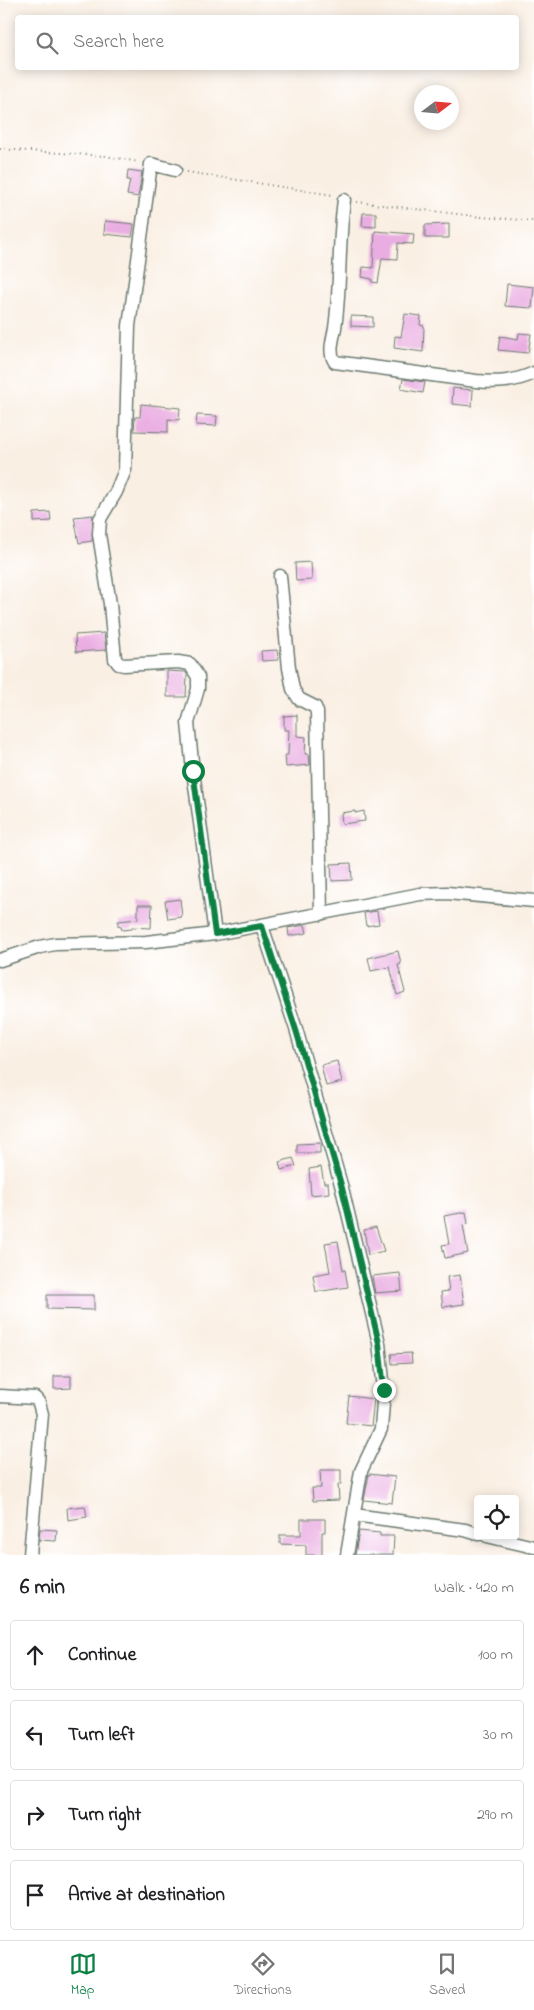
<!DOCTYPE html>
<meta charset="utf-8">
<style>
:root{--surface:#fff;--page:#f2f2f2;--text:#202124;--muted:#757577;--line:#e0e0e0;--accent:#0b8043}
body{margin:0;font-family:"Indie Flower",sans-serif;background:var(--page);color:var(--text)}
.controls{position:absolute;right:15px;bottom:15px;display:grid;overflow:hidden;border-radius:5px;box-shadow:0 2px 12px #0003}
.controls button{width:45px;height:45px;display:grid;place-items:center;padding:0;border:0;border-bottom:1px solid var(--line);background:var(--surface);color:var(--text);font:25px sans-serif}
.compass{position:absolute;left:414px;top:85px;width:45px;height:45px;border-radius:50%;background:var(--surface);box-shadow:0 2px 12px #0003;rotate:74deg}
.stop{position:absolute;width:15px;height:15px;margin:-11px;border:4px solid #0b8043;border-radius:50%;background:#fff}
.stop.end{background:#0b8043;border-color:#fff;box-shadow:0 1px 5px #0008}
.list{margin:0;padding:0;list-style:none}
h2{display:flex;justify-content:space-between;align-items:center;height:65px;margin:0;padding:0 20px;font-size:21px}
h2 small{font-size:16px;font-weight:400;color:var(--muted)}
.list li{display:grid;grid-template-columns:32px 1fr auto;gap:15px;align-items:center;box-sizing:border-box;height:70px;margin:0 10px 10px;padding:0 10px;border:1px solid var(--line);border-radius:5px}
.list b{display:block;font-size:19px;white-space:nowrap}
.list em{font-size:16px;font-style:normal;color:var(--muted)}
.icon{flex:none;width:28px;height:28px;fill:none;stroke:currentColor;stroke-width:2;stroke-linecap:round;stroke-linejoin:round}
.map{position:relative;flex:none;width:534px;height:1555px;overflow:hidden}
.search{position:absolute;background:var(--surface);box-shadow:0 2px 12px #0003;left:15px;right:15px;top:15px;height:55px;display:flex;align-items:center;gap:12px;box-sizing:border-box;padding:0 18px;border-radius:5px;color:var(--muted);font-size:19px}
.sheet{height:385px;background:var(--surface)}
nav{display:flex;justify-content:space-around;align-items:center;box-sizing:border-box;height:70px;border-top:1px solid var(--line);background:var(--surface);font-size:14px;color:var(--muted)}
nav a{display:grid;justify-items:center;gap:2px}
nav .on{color:var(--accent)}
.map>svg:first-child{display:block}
</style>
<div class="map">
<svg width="534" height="1555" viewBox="0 0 534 1555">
<rect width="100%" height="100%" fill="#fff"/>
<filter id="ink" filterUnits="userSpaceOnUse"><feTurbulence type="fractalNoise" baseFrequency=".02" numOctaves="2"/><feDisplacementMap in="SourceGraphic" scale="10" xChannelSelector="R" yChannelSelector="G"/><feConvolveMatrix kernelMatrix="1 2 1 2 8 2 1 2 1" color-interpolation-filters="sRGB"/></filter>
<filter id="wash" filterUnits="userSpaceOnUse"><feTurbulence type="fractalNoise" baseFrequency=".0096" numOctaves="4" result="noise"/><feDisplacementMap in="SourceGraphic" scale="20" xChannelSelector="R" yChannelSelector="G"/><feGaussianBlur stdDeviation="1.12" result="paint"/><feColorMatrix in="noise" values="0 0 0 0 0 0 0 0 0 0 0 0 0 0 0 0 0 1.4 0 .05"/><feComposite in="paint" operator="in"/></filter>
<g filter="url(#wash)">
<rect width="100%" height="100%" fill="#faefe3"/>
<g id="blocks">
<path fill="#eaade2" d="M128,170L142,172L138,197L127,195L130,180H127Z
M363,213H376V227L362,226Z
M105,221L134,224L132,237L104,234Z
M449,224V238H425V225Z
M375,231L414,234L413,244L398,243L397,259L382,258L378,283L372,282V279L362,277L363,267L373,268Z
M507,284L534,287L532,308L505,306Z
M405,314L421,316L420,325L424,326L423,352L394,348L395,336L401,337Z
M351,316L373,317V327L351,326Z
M519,333L531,334L528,353L498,350L500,336L518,339Z
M403,379L425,382L423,393L401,389Z
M453,388L473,390L472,406L452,404Z
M141,404L180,408L179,420L168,419V432L134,431L135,417H140Z
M197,415L217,416L216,426L196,425Z
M50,512L51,521L34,522V513Z
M93,515L92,541L79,543L74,517Z
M311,562L312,580L296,581L295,563Z
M104,633L106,650L76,652L75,635Z
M277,650L278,660L262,661L261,651Z
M167,671L185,672L187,674L186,697H167Z
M297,715V736L306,737L305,754H309L310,765L286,767L285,755H288L289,730H284V716Z
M355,811V813L364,811L365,821L342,824L341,813Z
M351,863L352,880L332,881L331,864Z
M180,899L182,917L168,919L165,901Z
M138,905H152L151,928L132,927V929L122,930L121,927L118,926V921L138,919Z
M377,911L379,924L366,926L364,913Z
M305,925L307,933L289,936L288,928Z
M398,951L401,964L398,965L405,992L397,995L390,967L371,971L368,958Z
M337,1061L342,1082L326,1086L321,1065Z
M320,1143V1153H297V1144Z
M293,1158L296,1166L281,1170L279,1162Z
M321,1167L324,1183H328L329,1193L311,1195L309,1169Z
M466,1212L468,1224L463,1225L468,1253L445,1258L442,1245L449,1244L444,1216Z
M376,1227L384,1251L368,1255L364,1230Z
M338,1241L343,1270H345L348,1287L316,1292L313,1275L330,1272L325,1243Z
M400,1273L402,1291L375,1293L372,1276Z
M460,1275L464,1304L443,1307L441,1292L449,1291L447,1277Z
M47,1295H94V1310L47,1309Z
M411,1353L412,1363L392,1364L391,1354Z
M54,1376H71V1388L54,1389Z
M349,1396L374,1399L371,1426L346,1423Z
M320,1470H341V1484H338L339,1500L313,1501L312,1488H321Z
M369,1474L395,1477L392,1503L364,1500Z
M85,1506L87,1517L68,1520L67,1508Z
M301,1519H325V1532H322V1555H306V1545L280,1544V1535H301Z
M40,1529L57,1530L56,1541L39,1540Z
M359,1531L380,1533V1536H394L393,1555H355Z"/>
</g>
</g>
<g filter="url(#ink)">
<use href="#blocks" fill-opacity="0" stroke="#6c7b71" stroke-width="1"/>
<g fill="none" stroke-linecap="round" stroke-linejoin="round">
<defs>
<path id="minor" d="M175,170L151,164L129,326L125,470L116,492L100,519L99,534L110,604L115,659L119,664L124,665L178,662L190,664L198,677V689L188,723L193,771L215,934
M344,200C338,243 341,286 335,328C333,339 328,353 335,362L476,381C497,383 514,382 534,373
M280,576L289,668L293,689L299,699L315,707L317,712L321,914
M262,926L296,1029L342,1188L379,1343L384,1390L381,1429L361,1471L347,1555
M0,960L40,947L55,944L146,942L215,934L420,894L447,893L534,901
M0,1396L35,1398L39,1403L42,1414L30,1555
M354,1515L465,1530L478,1534
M487,1536L534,1547"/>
</defs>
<use href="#minor" stroke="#6c7b71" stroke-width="15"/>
<path stroke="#6c7b71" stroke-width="2" stroke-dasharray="1 4" stroke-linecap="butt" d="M0,149L105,156L139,162
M187,172L333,195
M357,202L482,217L534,221"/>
<use href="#minor" stroke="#fff" stroke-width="12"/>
</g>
</g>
<g fill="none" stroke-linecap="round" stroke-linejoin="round" filter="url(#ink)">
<path stroke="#0b8043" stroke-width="6" d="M193,771L215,934L262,926L296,1030L342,1188L379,1343L384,1390"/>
</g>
</svg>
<div class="controls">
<button><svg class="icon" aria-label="locate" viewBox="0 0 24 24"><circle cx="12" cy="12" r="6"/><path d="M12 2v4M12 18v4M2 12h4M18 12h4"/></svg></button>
</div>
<svg class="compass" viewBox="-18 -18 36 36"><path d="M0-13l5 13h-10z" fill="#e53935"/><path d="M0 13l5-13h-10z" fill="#757577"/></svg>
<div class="stop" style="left:193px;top:771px"></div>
<div class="stop end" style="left:384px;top:1390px"></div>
<div class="search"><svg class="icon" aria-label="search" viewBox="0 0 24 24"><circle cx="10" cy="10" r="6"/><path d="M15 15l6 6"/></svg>Search here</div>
</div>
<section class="sheet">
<h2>6 min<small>Walk · 420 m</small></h2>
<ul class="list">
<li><svg class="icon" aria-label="ahead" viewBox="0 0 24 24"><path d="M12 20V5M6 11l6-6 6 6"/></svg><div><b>Continue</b></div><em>100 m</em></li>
<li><svg class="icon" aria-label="left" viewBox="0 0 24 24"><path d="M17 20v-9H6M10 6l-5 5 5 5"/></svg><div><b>Turn left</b></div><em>30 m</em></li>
<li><svg class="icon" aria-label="right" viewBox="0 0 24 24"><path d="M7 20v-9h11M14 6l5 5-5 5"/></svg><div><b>Turn right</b></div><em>290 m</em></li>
<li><svg class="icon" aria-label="arrive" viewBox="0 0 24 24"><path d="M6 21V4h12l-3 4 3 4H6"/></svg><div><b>Arrive at destination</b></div></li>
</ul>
</section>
<nav>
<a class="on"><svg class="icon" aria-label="map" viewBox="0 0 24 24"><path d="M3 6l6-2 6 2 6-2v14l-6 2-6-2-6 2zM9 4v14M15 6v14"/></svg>Map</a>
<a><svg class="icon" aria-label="directions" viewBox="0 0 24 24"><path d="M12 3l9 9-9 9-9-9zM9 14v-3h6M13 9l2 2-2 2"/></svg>Directions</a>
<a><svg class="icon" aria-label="saved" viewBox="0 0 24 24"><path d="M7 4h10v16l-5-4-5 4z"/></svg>Saved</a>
</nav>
